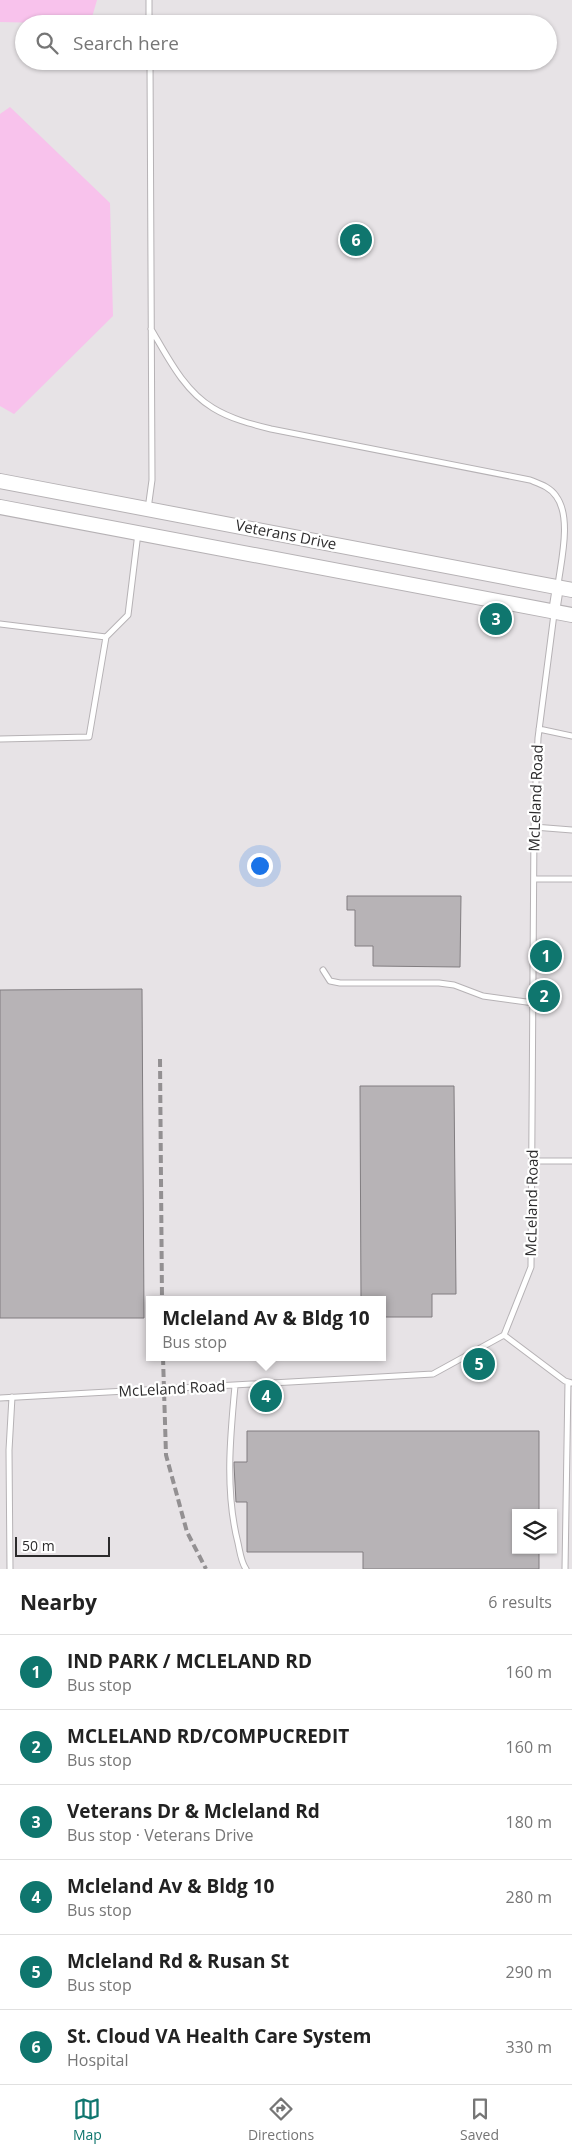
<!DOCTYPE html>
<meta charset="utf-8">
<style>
:root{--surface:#fff;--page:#f2f2f2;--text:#222;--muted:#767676;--line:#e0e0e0;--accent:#0f766e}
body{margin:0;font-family:"Open Sans",sans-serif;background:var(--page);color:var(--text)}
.controls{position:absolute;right:15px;bottom:15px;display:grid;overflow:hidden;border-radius:0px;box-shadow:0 1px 4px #0004}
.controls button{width:45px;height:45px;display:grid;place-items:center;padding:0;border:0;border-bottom:1px solid var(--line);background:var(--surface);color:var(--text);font:25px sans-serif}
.scale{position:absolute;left:15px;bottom:12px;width:95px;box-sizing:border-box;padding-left:5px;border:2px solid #2c2b2c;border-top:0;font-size:14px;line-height:18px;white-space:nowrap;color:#2c2b2c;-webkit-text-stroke:4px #fff;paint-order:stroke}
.you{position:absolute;left:259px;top:865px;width:18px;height:18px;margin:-12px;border:4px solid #fff;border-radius:50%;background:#1a73e8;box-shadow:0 0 0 8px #1a73e833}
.badge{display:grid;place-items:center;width:32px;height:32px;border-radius:50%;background:var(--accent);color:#fff;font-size:16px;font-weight:700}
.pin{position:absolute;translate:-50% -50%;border:2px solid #fff;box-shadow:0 1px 5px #0006}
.popup{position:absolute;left:146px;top:1296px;width:240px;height:65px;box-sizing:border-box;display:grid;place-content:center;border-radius:0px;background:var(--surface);filter:drop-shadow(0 1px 4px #0005);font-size:16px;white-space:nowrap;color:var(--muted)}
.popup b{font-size:19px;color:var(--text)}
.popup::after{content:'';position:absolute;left:50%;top:100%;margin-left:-10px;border:10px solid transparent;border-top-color:var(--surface)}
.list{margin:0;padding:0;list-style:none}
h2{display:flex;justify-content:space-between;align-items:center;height:65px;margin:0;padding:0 20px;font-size:21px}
h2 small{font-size:16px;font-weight:400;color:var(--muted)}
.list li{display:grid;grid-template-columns:32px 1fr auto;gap:15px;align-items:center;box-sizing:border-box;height:75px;padding:0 20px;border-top:1px solid var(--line)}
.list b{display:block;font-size:19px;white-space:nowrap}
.list p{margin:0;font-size:16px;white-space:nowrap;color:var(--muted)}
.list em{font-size:16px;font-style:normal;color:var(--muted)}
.icon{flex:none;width:28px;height:28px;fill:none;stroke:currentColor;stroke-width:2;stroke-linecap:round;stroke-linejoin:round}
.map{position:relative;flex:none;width:572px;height:1569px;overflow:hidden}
.search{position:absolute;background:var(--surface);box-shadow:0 1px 4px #0004;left:15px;right:15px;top:15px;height:55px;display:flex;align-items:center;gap:12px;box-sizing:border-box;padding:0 18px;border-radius:28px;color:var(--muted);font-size:19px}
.sheet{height:515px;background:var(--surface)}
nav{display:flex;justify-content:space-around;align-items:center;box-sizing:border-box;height:70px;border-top:1px solid var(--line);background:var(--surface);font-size:14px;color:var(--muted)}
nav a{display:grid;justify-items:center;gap:2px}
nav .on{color:var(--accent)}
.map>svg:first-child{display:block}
</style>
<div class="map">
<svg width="572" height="1569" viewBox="0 0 572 1569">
<rect width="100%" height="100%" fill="#e7e3e6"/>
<path fill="#f8c2ec" d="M0,0H97L90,24L0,22Z
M10,107L110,203L113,316L14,414L0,406V114Z"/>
<path fill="#b7b3b6" stroke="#817d80" d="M347,896H461L460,967L373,966V946H355V910H347Z
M142,989L144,1318H0V990Z
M360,1086H454L456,1294H432V1317H382V1300H361Z
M247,1431H539V1513H516V1550H539V1569H363V1552H247V1502H236L234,1465V1462H247Z"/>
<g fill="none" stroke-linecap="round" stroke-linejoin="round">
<defs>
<path id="lane" d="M149,0V24
M151,329C167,356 184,391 213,408C231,419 251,424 271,429L530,480C540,484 550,487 556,496C572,517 561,561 558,585
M148,509L152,480L150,61
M0,624L106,637
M539,729L572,736
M0,739L89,737L106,637L128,615L138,533
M534,827L572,830
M534,879H572
M323,970L330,981L340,983H439L454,985L483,996L534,1003
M532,1161H572
M504,1335L565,1381L572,1383
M235,1386C230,1438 225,1492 238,1543C240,1552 241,1562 246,1569
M0,1398L433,1374L504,1335L531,1267L534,827L538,738L554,614
M10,1569L9,1450L12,1397
M565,1569L568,1382"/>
<path id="street" d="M554,612L558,587"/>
<path id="secondary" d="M0,481L572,590
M0,507L572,615"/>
</defs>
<use href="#lane" stroke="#b6b2b5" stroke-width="7"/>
<use href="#street" stroke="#b6b2b5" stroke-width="12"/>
<use href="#secondary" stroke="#b6b2b5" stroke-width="16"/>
<use href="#lane" stroke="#fff" stroke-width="5"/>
<use href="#street" stroke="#fff" stroke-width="10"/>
<use href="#secondary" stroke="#fff" stroke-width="14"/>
<path stroke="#939092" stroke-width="4" stroke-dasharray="8 4" stroke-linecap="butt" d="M160,1059L162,1300
M163,1357L166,1455L187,1532L206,1569"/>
</g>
<g text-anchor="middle" stroke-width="4.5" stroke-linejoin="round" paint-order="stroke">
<g font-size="15" fill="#2c2b2c" stroke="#fff">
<text transform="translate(286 535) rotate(11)" y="5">Veterans Drive</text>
<text transform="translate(536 798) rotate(-88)" y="5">McLeland Road</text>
<text transform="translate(532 1203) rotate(-89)" y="5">McLeland Road</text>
<text transform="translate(172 1389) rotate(-3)" y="5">McLeland Road</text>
</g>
</g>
</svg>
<div class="controls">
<button><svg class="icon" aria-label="layers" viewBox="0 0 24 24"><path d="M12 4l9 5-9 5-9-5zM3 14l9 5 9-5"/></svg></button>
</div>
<div class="scale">50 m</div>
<div class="you"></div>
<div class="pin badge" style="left:546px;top:956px">1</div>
<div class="pin badge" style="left:544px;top:996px">2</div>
<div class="pin badge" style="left:496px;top:619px">3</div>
<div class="pin badge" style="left:266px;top:1396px">4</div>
<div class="popup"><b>Mcleland Av &amp; Bldg 10</b>Bus stop</div>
<div class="pin badge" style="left:479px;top:1364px">5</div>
<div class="pin badge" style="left:356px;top:240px">6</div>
<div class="search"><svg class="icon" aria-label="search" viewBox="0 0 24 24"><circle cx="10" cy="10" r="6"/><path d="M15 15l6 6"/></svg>Search here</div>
</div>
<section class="sheet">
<h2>Nearby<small>6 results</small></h2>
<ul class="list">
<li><span class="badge">1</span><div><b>IND PARK / MCLELAND RD</b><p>Bus stop</p></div><em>160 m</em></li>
<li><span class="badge">2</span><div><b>MCLELAND RD/COMPUCREDIT</b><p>Bus stop</p></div><em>160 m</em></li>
<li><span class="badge">3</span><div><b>Veterans Dr &amp; Mcleland Rd</b><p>Bus stop · Veterans Drive</p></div><em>180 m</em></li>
<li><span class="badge">4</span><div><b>Mcleland Av &amp; Bldg 10</b><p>Bus stop</p></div><em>280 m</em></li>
<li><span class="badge">5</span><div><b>Mcleland Rd &amp; Rusan St</b><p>Bus stop</p></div><em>290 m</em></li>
<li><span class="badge">6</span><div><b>St. Cloud VA Health Care System</b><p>Hospital</p></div><em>330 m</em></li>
</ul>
</section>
<nav>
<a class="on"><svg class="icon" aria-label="map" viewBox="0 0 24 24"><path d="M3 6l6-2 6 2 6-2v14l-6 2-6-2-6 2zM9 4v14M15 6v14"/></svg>Map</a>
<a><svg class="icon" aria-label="directions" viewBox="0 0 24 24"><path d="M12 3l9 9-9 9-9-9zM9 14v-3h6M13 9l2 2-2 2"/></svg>Directions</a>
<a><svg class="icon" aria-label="saved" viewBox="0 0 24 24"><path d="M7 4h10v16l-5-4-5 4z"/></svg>Saved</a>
</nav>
